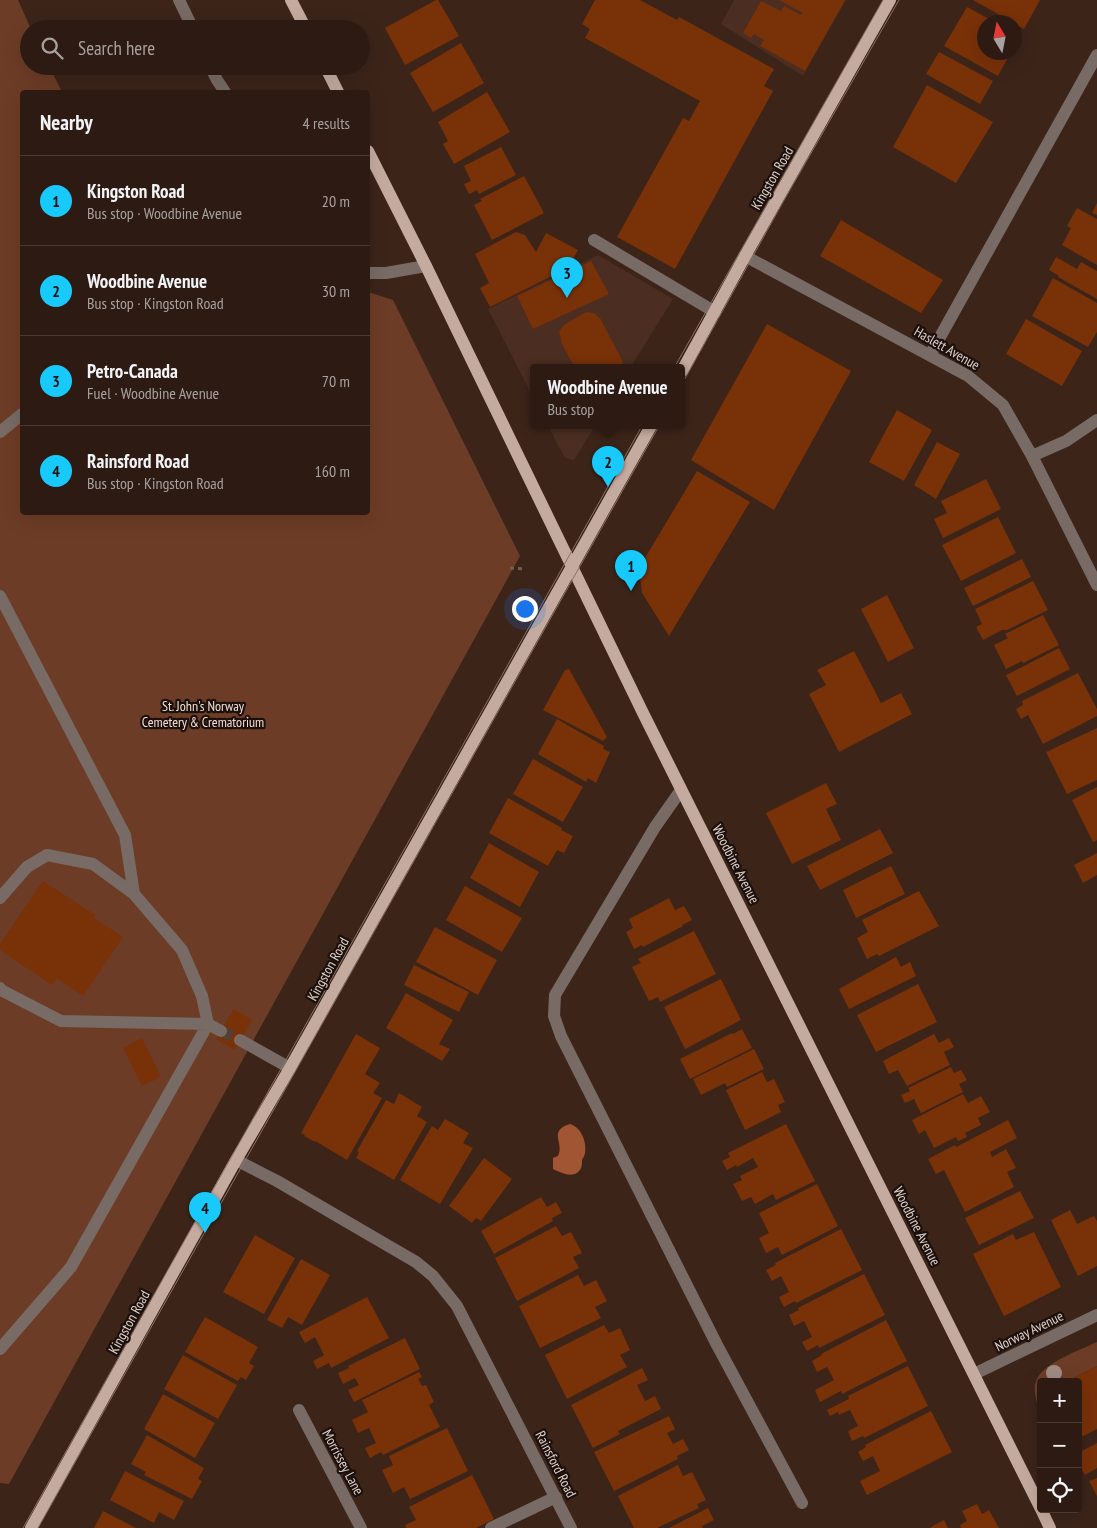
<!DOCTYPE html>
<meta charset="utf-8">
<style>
:root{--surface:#2d1b13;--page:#35241c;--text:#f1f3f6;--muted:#a7a1a0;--line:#483933;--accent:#18cafc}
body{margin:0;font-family:"PT Sans Narrow",sans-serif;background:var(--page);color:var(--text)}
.controls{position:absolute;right:15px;bottom:15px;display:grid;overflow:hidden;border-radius:5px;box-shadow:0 5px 20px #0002}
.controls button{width:45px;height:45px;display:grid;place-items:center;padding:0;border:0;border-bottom:1px solid var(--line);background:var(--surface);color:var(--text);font:25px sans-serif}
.compass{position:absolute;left:977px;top:15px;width:45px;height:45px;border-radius:50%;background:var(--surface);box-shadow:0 5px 20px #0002;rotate:350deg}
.you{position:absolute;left:524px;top:608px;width:18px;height:18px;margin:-12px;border:4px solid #fff;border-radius:50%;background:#1a73e8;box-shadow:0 0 0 8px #1a73e833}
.badge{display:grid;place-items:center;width:32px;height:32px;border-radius:50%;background:var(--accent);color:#111;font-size:16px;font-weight:700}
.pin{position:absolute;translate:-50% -41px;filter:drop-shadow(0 1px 2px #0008)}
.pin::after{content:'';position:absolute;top:26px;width:18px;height:15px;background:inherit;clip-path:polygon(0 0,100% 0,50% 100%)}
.popup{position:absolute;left:530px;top:364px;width:155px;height:65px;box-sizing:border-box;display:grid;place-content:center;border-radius:5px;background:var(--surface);filter:drop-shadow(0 1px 4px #0005);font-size:16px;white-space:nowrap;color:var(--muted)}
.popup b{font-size:19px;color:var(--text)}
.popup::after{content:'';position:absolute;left:50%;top:100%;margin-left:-10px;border:10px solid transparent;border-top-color:var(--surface)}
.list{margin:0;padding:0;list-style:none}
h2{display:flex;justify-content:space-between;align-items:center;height:65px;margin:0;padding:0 20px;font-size:21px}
h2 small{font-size:16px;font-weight:400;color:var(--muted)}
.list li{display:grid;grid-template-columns:32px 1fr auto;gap:15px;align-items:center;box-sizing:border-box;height:90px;padding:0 20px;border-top:1px solid var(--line)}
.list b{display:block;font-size:19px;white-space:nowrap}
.list p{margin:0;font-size:16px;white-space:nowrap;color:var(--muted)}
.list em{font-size:16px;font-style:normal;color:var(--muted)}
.icon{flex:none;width:28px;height:28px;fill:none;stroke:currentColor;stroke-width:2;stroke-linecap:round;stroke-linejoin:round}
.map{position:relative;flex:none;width:1097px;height:1528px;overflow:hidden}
.search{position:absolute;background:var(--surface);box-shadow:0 5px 20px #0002;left:20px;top:20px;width:350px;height:55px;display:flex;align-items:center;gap:12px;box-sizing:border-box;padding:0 18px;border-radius:28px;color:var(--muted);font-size:19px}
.panel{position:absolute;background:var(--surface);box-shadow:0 5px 20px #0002;left:20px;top:90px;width:350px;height:425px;border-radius:5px}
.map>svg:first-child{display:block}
</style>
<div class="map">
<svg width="1097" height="1528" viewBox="0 0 1097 1528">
<rect width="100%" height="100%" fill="#3c2419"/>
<path fill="#4b2e21" d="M734,0H846L803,76L721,24Z
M598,255L673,299L630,368H534V399L488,309Z
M548,426H595L574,460L565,458Z"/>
<path fill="#6d3c26" d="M0,0H18L31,29H29V66H49L62,92H22V512H368V292L393,300L520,556L9,1484L0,1483Z
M1097,1342V1366L1066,1382H1041V1401L1037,1403C1035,1395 1033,1386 1037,1379C1045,1362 1080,1350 1097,1342Z"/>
<path fill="#a15532" d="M570,1124C581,1127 587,1142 585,1153C585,1155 583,1158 582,1160C582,1163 582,1166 581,1168C575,1180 562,1173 553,1169V1158L558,1156C565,1143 547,1131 570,1124Z"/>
<path fill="#793108" d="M436,0H438L459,36L405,65L385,28Z
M595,0H640L677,20L679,17L774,69L764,86L773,91L675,269L617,237L683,118L689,121L700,101L585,38L590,29L582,24Z
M779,0H845L805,71L760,46L764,40L754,34L751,38L743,33L761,1L781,11L784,6L801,15L803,13Z
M973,0H1040L1024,29Z
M967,7L995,22H984V52H1011L998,76L944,46Z
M1014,34L1020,37L1014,47Z
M461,43L484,83L433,112L410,73Z
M939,52L993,81L980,104L926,74Z
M927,85L993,122L956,183L893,147Z
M487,92L510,132L454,164L443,144L448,141L438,122Z
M501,147L516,175L479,194L477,190L469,194L464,184L471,181L464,166Z
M524,176L544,213L492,240L474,205L482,201L480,199Z
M1097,203V215L1092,213Z
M1077,208L1097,219V265L1062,245L1071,228L1067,226Z
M841,220L943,280L921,313L820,256Z
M516,232L525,235L536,252L546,233L578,250L568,268L490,307L480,288L489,283L475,254Z
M1056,257L1077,269L1081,262L1097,271V299L1058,277L1059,276L1049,270Z
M591,261L609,294L533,329L517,296Z
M1053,278L1097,303V332L1088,347L1032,316Z
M586,312L594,313L600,318L623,362V368H575L562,344L559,332L564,325Z
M1026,319L1082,351L1062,386L1006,354Z
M767,324L851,371L774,510L691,460Z
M897,410L932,430L904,481L869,462Z
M937,442L960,454L936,499L914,485Z
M697,471L750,502L669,636L642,593L639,568Z
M986,479L1001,509L943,538L934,519L947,513L941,501Z
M998,517L1016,553L961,581L942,545Z
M1022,559L1031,577L973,606L964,588Z
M1033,581L1048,610L1007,630H1002L983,640L976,627L982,624L975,609Z
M887,595L914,648L888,662L861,609Z
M1043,615L1059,645L1023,663L1022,661L1006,669L994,645L1008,638L1005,634Z
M1059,648L1070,669L1017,696L1006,675Z
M854,651L881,703L901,693L912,714L839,752L809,694L826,685L817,670Z
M569,669L607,737L603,741L543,710L565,670Z
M1078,673L1097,709V716L1043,744L1028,715L1021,719L1016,709L1023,705L1022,701Z
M557,719L604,746L603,749L610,752L596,783L588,778L586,782L538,754Z
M1097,728V780L1067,794L1046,752Z
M533,759L583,787L563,822L513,794Z
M826,783L837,804L826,809L841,840L792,864L766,813Z
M1097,787V840L1093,842L1072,800Z
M508,798L562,828L561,830L573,836L564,853L557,850L548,866L489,833Z
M880,829L893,853L820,890L807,866Z
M489,843L539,872L520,907L470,878Z
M1097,853V875L1083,883L1074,865Z
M891,866L905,894L856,918L843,890Z
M43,881L95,915L94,918L123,937L83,996L57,978L52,985L0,950V944Z
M465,886L522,918L502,952L446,920Z
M919,891L939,926L879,956L877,954L867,959L857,938L868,932L862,920Z
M669,898L675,910L684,906L692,920L682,925L683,926L643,947L642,945L634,949L626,932L633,928L629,919Z
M435,927L497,960L478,995L416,962Z
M694,931L716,974L660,1002L658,997L649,1001L632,967L641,963L638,959Z
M896,957L901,967L910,962L916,976L849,1009L839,989Z
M414,965L469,992L459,1012L404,985Z
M721,979L741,1020L685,1049L664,1007Z
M918,984L937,1022L876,1052L857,1015Z
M406,993L453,1020L439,1044L450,1049L442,1061L386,1028Z
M234,1009L252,1020L235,1050L216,1039Z
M742,1029L752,1048L690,1079L680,1059L732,1033L733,1034Z
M356,1034L380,1048L365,1074L380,1083L373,1093L382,1098L347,1160L315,1141V1142L304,1136L305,1135L301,1133Z
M934,1034L939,1043L949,1038L954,1047L944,1052L950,1065L907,1086L898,1070L889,1074L883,1061Z
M142,1038L161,1077L142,1086L123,1048Z
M754,1049L764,1069L727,1087L725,1083L701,1095L693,1079Z
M951,1067L954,1073L961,1070L967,1080L959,1084L963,1092L921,1113L914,1099L905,1103L901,1095L910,1091L908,1088Z
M762,1072L767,1082L774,1079L785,1102L778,1105L781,1112L745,1130L726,1090Z
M399,1093L422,1107L417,1116L427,1122L394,1180L356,1158L359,1152L357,1151L386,1100L394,1104Z
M963,1094L968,1103L981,1096L990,1112L978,1118L981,1125L965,1133L967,1137L958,1141L956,1137L934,1148L925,1130L919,1134L912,1120Z
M445,1119L469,1133L463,1143L473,1148L440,1204L400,1180L432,1126L438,1130Z
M1008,1120L1017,1138L990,1152L992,1157L1006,1149L1016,1168L1007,1172L1014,1187L965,1212L944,1170L936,1174L928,1159L955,1145L956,1147Z
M786,1124L815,1181L776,1200L773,1194L755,1204L751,1197L742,1201L733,1184L742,1180L740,1176L758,1167L753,1158L737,1167L736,1165L727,1170L722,1161L730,1157L728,1153Z
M484,1158L512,1179L481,1221L476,1218L472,1223L449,1206Z
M817,1184L838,1226L782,1255L778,1247L766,1253L759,1238L769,1233L759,1213Z
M1020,1191L1034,1218L979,1245L965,1218Z
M541,1197L547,1207L556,1202L562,1213L552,1218L553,1221L494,1254L481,1231Z
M1070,1210L1077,1224L1094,1216L1097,1221V1266L1078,1276L1051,1220Z
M556,1226L562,1236L571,1232L582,1253L573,1257L579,1268L517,1301L495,1258Z
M841,1229L862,1270L796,1303L795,1301L784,1307L779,1297L789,1292L781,1276L772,1281L766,1270L776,1265L775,1263Z
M1034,1232L1061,1287L1004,1316L973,1254L1013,1234L1016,1240Z
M255,1235L295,1258L264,1314L223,1292Z
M301,1259L330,1275L302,1325L288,1317L282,1328L267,1320Z
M864,1274L885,1315L819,1348L818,1345L807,1351L802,1342L812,1337L804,1321L794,1326L789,1315L799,1310L798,1308Z
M578,1275L584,1286L596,1280L607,1301L595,1307L601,1318L540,1348L519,1306Z
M367,1297L389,1338L331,1368L329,1363L317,1369L313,1361L324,1355L315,1337L305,1343L299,1332Z
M205,1317L258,1347L249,1363L254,1366L246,1380L241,1377L238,1381L185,1352Z
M886,1320L907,1361L842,1394L841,1391L820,1402L815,1390L834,1380L827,1367L817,1372L812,1361L822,1355L821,1354Z
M604,1325L609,1333L620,1328L630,1350L620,1355L627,1367L567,1399L545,1355Z
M405,1338L420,1369L354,1402L348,1390L359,1385L355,1378L343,1384L338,1373L349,1368L348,1366Z
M183,1355L237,1385L218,1419L164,1389Z
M908,1366L928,1406L864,1438L863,1436L852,1441L848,1431L858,1426L850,1410L839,1415L838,1412L830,1416L827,1410L849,1399L848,1396Z
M1097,1366V1429L1079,1438L1078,1382H1066Z
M642,1368L648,1380L637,1385L645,1401L655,1396L661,1409L618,1431L620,1434L593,1448L571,1405Z
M419,1372L422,1377L418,1379L422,1386L426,1385L434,1402L429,1405L440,1427L383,1455L381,1452L370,1458L365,1448L376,1443L369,1428L358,1433L352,1420L368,1412L362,1400Z
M163,1394L215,1423L195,1458L144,1429Z
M931,1411L952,1452L867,1495L860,1481L880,1471L873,1456L863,1461L858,1452L866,1447L865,1445Z
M669,1416L675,1429L667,1433L673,1444L683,1439L689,1450L677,1456L678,1459L614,1491L594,1452Z
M447,1428L468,1471L410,1499L404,1487L393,1493L382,1470L393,1465L389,1456Z
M147,1435L204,1468L198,1479L202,1481L192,1499L144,1475L146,1472L131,1464Z
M1097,1443V1468L1085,1475L1078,1462V1453Z
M678,1465L683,1476L692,1472L706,1500L697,1504L699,1508L657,1528H634L618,1496Z
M125,1471L184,1501L174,1520L159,1512L154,1523L110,1500Z
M472,1475L494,1519L476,1528H406L405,1525L416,1520L409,1507Z
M1097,1478V1496L1089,1481Z
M977,1504L982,1514L989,1510L999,1528H961L960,1525L967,1521L962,1511Z
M708,1508L714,1520L702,1526L703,1528H669Z
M103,1511L136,1528H94Z
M944,1520L948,1528H931V1527Z"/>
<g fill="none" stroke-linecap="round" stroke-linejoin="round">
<path stroke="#553e33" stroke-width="12" stroke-dasharray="12 6" stroke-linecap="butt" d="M221,1031L240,1040"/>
<path stroke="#725d53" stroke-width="3" stroke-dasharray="4 4" stroke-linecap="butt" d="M510,568L525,569"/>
<path stroke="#786b65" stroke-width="12" d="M179,0L193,29
M210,66L217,80L225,92
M594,240L715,312
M745,256L968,376L1003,405L1032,456L1097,585
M368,273H386L426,266
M930,355L1097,55
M0,432L22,414
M1032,456L1066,441L1097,420
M0,596L125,835L134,894
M681,790L655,827L555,995L554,1016L561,1036L717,1345L802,1503
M0,898L27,867L47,855L93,864L134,894L182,950L202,996L208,1024L221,1031
M0,988L1,990L61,1021L208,1024L71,1267L0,1349
M240,1040L290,1068
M236,1160L277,1181L416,1262L433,1276L457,1306L571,1528
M974,1374L1097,1315
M299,1410L361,1528
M491,1528L556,1497"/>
<path stroke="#c5ab9f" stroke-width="12" d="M291,0L306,29
M325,66L338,92
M368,151L426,266L644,715L1041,1509
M682,371L745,256L890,0
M1041,1509L1050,1528
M31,1528L236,1160L290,1068L651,426"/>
<path stroke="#867269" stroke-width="1" d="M674,368L883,0
M682,384L783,202L899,0
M23,1528L642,426
M38,1528L659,426"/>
</g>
<circle fill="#a18a80" cx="1054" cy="1373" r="8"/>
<g text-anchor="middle" stroke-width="4.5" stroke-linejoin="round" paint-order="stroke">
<g font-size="14" fill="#e0d0c9" stroke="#1b100c">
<text transform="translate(772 178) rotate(-60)" y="5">Kingston Road</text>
<text transform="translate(947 348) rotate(30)" y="5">Haslett Avenue</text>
<text transform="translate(736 864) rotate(63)" y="5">Woodbine Avenue</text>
<text transform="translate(328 969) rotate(-61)" y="5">Kingston Road</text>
<text transform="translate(917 1226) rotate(63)" y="5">Woodbine Avenue</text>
<text transform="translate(129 1322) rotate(-61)" y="5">Kingston Road</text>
<text transform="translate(1029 1331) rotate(-26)" y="5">Norway Avenue</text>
<text transform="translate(343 1462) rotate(62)" y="5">Morrissey Lane</text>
<text transform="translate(556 1464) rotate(63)" y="5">Rainsford Road</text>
</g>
<g font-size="14" fill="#f4ded4" stroke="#1b100c">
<text x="203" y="711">St. John's Norway<tspan x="203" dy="16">Cemetery &amp; Crematorium</tspan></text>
</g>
</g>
</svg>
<div class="controls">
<button>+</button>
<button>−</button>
<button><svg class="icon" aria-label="locate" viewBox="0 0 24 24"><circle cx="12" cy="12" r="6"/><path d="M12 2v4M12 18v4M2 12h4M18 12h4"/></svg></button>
</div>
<svg class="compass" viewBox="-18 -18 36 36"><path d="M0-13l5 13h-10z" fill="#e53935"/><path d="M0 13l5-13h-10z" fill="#a7a1a0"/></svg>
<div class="you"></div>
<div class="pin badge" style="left:631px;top:591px">1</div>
<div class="pin badge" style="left:608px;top:487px">2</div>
<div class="popup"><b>Woodbine Avenue</b>Bus stop</div>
<div class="pin badge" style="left:567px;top:298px">3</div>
<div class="pin badge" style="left:205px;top:1233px">4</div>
<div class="search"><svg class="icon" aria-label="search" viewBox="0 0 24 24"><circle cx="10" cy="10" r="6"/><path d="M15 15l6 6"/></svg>Search here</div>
<section class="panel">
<h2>Nearby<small>4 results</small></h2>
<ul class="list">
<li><span class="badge">1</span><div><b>Kingston Road</b><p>Bus stop · Woodbine Avenue</p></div><em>20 m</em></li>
<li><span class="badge">2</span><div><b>Woodbine Avenue</b><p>Bus stop · Kingston Road</p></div><em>30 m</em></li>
<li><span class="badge">3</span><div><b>Petro-Canada</b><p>Fuel · Woodbine Avenue</p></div><em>70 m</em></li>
<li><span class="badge">4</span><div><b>Rainsford Road</b><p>Bus stop · Kingston Road</p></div><em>160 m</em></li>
</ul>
</section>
</div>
